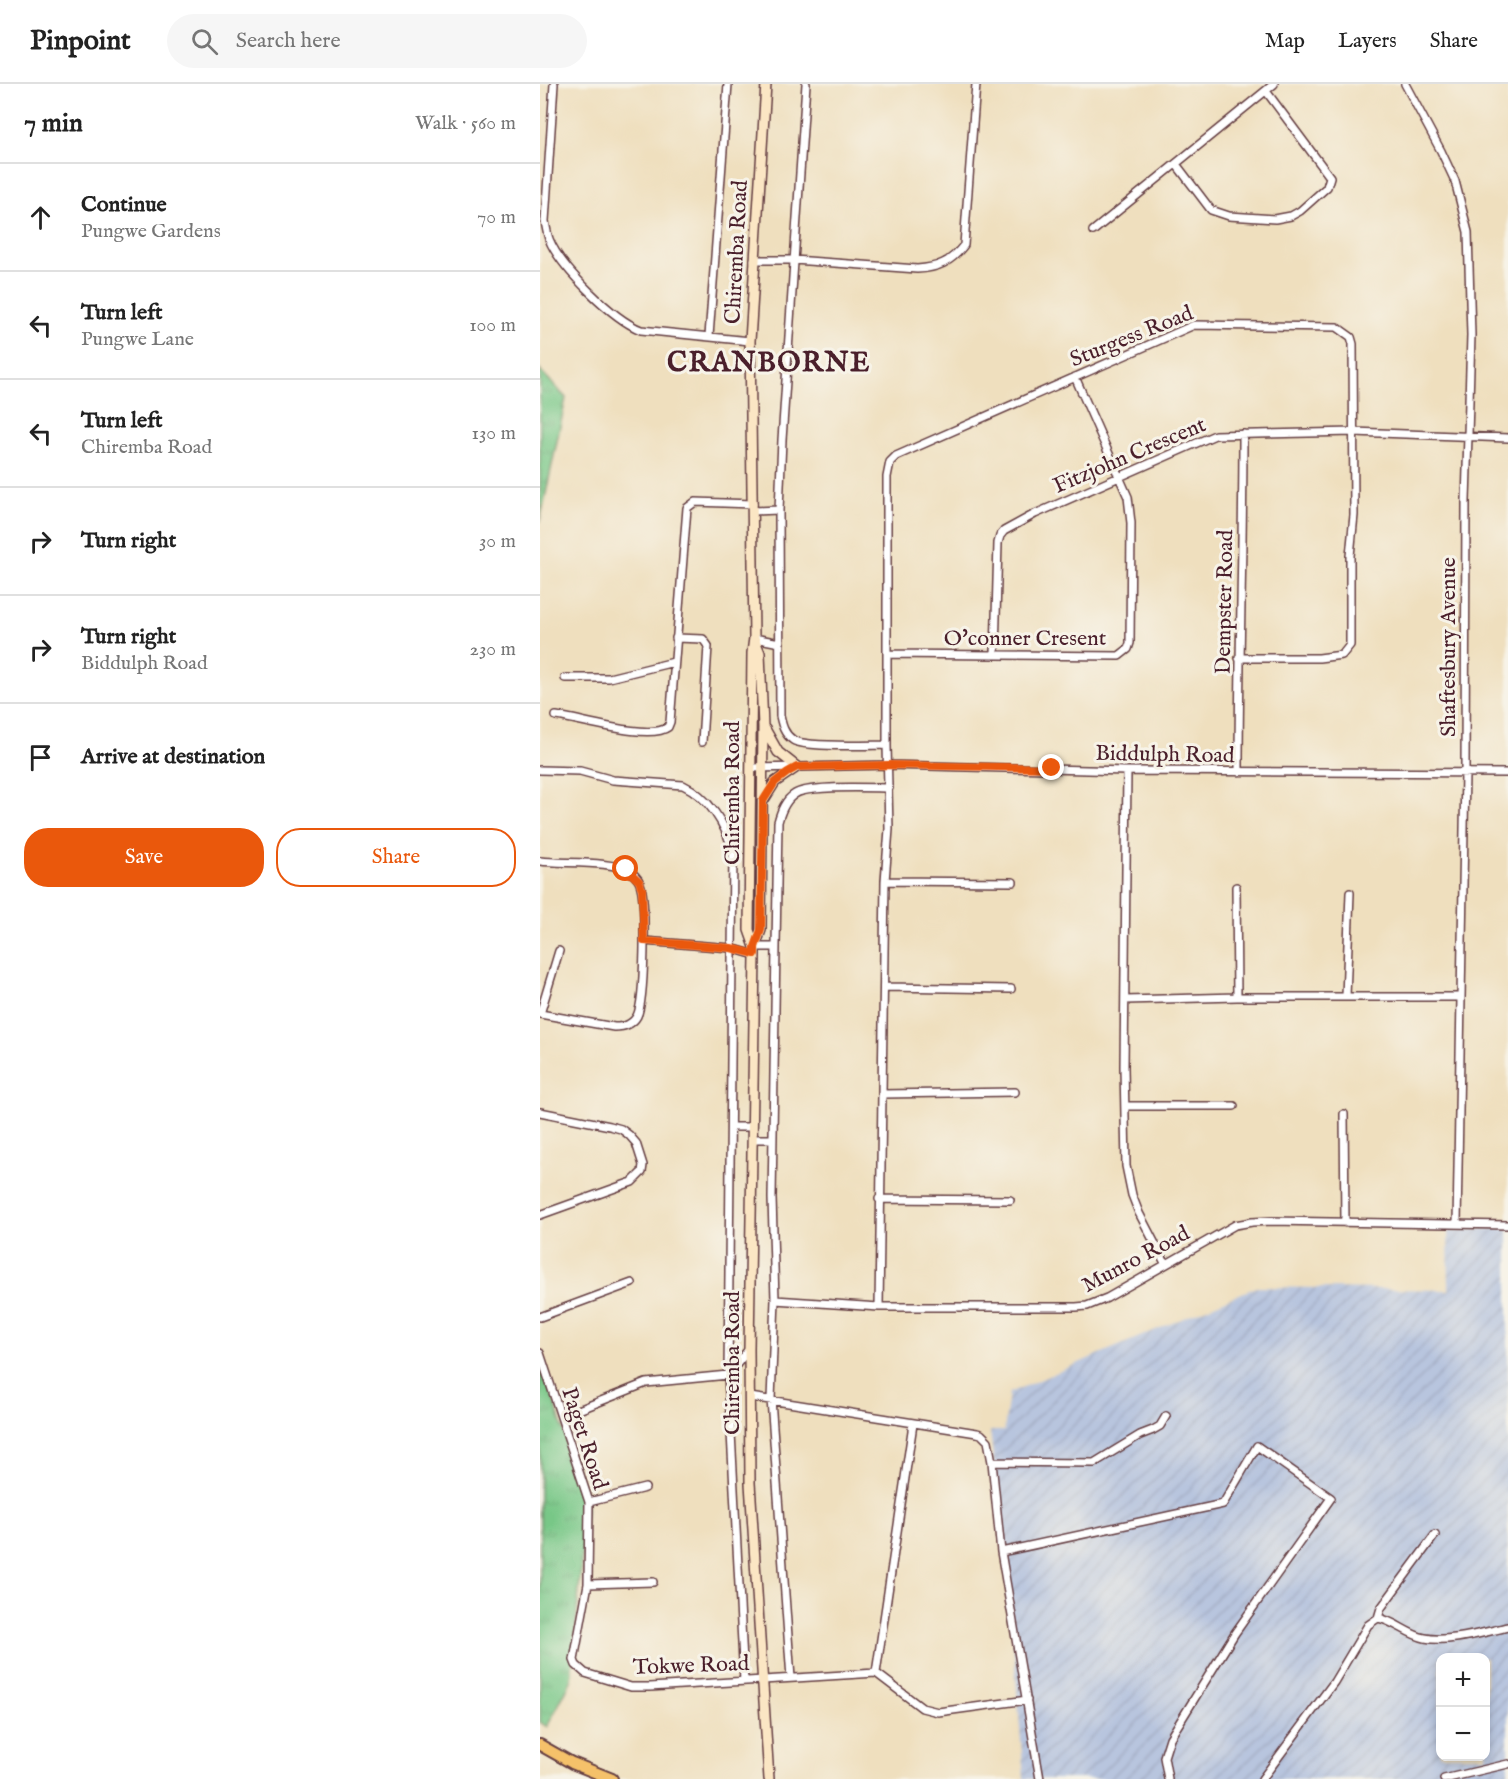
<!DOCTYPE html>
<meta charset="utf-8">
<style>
:root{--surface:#fff;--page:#f6f6f6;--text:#222;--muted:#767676;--line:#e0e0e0;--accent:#ea580c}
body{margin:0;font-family:"IM FELL English",serif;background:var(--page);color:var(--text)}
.controls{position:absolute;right:18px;bottom:18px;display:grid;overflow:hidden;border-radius:12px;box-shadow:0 3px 9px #0003}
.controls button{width:54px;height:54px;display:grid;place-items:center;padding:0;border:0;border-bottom:2px solid var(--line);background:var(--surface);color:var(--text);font:30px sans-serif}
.stop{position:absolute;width:18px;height:18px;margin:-14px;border:4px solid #ea580c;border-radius:50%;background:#fff}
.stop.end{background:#ea580c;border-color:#fff;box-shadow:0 2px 6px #0008}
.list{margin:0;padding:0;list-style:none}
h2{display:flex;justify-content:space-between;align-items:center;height:78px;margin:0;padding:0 24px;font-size:26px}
h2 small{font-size:20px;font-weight:400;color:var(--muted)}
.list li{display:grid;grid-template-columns:39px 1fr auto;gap:18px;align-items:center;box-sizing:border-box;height:108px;padding:0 24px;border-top:2px solid var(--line)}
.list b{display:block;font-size:22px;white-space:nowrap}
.list p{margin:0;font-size:20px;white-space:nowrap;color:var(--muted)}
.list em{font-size:20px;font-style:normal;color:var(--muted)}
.actions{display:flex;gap:12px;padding:18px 24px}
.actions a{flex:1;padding:14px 0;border:2px solid var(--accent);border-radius:24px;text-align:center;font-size:21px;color:var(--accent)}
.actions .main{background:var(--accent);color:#fff}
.icon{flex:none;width:33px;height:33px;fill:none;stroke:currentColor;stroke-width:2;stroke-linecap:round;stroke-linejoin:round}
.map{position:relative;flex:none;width:968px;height:1695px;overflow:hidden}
header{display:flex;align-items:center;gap:36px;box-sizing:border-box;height:84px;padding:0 30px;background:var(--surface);border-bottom:2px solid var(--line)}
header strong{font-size:28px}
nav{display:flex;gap:33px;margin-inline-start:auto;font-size:21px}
.search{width:420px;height:54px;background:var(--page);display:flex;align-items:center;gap:15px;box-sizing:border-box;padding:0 21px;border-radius:33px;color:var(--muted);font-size:22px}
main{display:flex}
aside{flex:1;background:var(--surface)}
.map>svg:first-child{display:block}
</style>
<header>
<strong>Pinpoint</strong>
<div class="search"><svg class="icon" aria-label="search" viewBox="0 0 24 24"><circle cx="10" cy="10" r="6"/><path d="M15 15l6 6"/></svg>Search here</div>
<nav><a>Map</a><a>Layers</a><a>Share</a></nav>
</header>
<main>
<aside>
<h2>7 min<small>Walk · 560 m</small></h2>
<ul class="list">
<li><svg class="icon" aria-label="ahead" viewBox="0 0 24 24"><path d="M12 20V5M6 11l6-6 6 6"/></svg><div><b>Continue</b><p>Pungwe Gardens</p></div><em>70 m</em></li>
<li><svg class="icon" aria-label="left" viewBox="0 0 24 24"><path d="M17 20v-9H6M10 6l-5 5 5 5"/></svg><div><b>Turn left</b><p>Pungwe Lane</p></div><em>100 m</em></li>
<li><svg class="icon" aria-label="left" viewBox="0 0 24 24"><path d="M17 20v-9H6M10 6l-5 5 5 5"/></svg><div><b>Turn left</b><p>Chiremba Road</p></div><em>130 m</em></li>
<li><svg class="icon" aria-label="right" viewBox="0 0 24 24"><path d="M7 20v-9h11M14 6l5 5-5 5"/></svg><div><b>Turn right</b></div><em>30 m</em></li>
<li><svg class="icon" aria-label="right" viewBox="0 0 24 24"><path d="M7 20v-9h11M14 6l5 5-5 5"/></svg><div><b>Turn right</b><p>Biddulph Road</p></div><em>230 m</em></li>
<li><svg class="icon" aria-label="arrive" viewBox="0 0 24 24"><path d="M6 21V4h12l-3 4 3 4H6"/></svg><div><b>Arrive at destination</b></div></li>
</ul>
<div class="actions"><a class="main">Save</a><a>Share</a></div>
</aside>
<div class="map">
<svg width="968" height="1695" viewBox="0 0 968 1695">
<defs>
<pattern id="industrial-furrows" width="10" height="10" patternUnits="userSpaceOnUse" patternTransform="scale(1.5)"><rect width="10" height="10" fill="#b8c5de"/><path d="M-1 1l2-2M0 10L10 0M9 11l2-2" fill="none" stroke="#a0a9bf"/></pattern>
<pattern id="park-tufts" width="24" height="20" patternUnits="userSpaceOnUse" patternTransform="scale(1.5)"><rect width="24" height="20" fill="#78c787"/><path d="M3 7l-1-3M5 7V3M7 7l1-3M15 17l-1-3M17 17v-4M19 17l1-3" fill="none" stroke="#69aa75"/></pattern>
</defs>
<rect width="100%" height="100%" fill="#f7f3e8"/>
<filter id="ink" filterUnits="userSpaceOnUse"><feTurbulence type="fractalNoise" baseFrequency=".0167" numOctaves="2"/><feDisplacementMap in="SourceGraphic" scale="12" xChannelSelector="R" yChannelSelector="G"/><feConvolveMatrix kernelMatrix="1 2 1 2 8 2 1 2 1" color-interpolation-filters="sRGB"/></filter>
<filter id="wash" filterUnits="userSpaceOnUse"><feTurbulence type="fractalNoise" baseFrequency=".008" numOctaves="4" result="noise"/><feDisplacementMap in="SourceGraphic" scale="24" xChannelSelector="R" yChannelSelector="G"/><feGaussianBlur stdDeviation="1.35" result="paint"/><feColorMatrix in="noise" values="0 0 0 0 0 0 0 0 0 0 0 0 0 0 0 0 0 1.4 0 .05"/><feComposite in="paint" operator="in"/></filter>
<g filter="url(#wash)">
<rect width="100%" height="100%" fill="#efdfbe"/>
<path fill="url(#industrial-furrows)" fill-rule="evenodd" d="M968,1144V1695H484L470,1519L450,1347H464L469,1309L716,1203L909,1206L908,1146ZM900,1574H946V1672H900Z"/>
<path fill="url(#park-tufts)" stroke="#617359" stroke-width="1.5" d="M0,286L26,314L0,438Z
M0,1277L47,1415L31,1597L7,1643L0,1638Z"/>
</g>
<g filter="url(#ink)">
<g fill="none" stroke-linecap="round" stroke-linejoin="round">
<defs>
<path id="street" d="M14,0L5,137C6,143 7,149 9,155C20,183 73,235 101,246L210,257
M266,0L242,356L239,426L240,632C242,641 244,650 253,656C265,664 329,661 347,661
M865,0L901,67L915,97L928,148L931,251L926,417L925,689L917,1140
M636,80L671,126L689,132L735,135L751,132L760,127L787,103L790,93L726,7
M553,147L734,0
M214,176H254L377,185C398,184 411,178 424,161L436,0
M169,252L188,0
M213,427L239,426
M136,554L163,555L168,562L162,658
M214,554L240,559
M347,570L579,572L588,565L590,559L591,439L588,413L535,293
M455,570L458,459L460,452L464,447L495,430L675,351L814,348L968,354
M25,594H69L134,578
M16,632C40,635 110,657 128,643L130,638L147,424L155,418L213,420
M211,684L349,681L587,687L968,689
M0,686L40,687L73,696L143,701C169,713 186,741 193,768L188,1291L204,1597
M587,687L584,983L586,1082L592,1111L599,1129L625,1179
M699,688C699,575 703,462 703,350
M0,777C23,780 73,776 91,788C96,792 100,797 101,803C106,822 105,916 97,932C92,941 84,943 74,943L0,930
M345,797L473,798
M696,803L697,913
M104,857L191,864L215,871
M215,863H236
M345,903L471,905
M806,912L810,809
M586,916L697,913H921
M0,930L19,867
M343,1010L475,1008
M586,1022H694
M0,1028L70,1042L81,1045L89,1051L96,1059L103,1081L102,1088L92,1098L0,1131
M804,1030L805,1139
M191,1043H212
M212,1055H233
M339,1115L470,1116
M235,1216L339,1223H536L547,1222L567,1214L695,1141L712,1138L731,1137L968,1141
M339,1223L345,797L349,745L347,661V393L350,378L356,372L654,241L797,243L811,253L813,260L814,431L810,472V561L802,571L779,574H699
M0,1233L92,1199
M0,1269L49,1418L48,1500L34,1576L36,1581L45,1589L91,1603H110L336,1589L382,1624L398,1628L487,1616
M210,1313L437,1349L441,1350L448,1357L452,1378L461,1468L500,1695
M21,1333L106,1299L188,1291L209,1265
M452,1378L554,1379L600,1351L613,1346L620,1342L626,1332
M49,1418L105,1404
M461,1468L683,1420L717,1362L791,1414L695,1549L630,1654L624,1673L628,1695
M48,1500L113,1498
M838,1534L841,1524L895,1451
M336,1589L373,1340
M251,1594L231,1315L235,1216L232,1114L238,738C241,727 245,716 255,710C267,701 331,704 349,704
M722,1695L794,1598L828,1541L838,1534C855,1537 868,1551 885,1554C909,1559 944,1548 968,1543
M904,1695L968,1680"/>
<path id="secondary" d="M226,0L210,257L214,554L212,569L209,846L215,863V871L209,1265L210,1399L229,1695
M214,554L220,569L223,643L221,846L215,863
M223,717L235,698L257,683L238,668L225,645"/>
<path id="primary" d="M0,1661L32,1679L72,1695"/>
</defs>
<use href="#street" stroke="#633c41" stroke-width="10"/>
<use href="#secondary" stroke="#633c41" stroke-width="12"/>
<use href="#primary" stroke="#633c41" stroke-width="14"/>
<use href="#street" stroke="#fff" stroke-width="7"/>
<use href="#secondary" stroke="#fbe6c4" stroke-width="9"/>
<use href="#primary" stroke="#f5c16b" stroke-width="10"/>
</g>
</g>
<g fill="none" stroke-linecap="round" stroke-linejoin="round" filter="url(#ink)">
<path stroke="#ea580c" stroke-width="8" d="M86,785L99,797L102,805L104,857L191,864L215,870V863L221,846L223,717L235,698L248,688L257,683L349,681L512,684"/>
</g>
<g text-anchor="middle" stroke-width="6" stroke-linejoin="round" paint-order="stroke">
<g font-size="22" fill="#4a1f2b" stroke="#f7f3e8">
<text transform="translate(195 168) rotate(-87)" y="8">Chiremba Road</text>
<text transform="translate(591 251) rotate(-22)" y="8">Sturgess Road</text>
<text transform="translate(589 370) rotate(-23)" y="8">Fitzjohn Crescent</text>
<text transform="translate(683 518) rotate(-89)" y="8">Dempster Road</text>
<text x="485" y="561">O'conner Cresent</text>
<text transform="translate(907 563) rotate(-90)" y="8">Shaftesbury Avenue</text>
<text transform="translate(625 669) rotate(1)" y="8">Biddulph Road</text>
<text transform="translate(191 709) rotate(-90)" y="8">Chiremba Road</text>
<text transform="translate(595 1174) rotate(-28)" y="8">Munro Road</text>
<text transform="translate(191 1279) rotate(-90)" y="8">Chiremba Road</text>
<text transform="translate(46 1354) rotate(72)" y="8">Paget Road</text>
<text transform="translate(151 1580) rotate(-2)" y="8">Tokwe Road</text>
</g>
<g font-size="28" font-weight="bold" letter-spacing="1.5" fill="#4a1f2b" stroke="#f7f3e8">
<text x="229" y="287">CRANBORNE</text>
</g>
</g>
</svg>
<div class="controls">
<button>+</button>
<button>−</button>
</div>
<div class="stop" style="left:86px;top:785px"></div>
<div class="stop end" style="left:512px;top:684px"></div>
</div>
</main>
